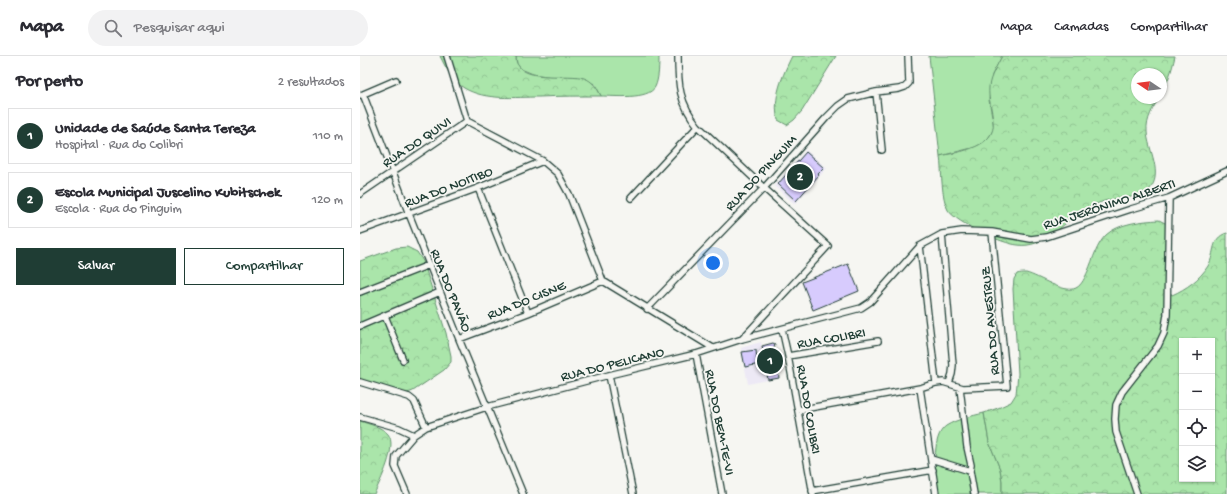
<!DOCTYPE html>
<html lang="pt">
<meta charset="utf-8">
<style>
:root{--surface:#fff;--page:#f2f2f3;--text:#2b2b33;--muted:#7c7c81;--line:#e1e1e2;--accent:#1f3d34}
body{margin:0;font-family:"Gochi Hand",sans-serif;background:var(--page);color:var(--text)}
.controls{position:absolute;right:12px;bottom:12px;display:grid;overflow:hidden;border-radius:0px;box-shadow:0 1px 3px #0004}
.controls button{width:36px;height:36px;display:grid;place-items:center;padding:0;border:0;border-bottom:1px solid var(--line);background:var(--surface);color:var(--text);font:20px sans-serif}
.compass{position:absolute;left:771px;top:12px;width:36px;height:36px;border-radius:50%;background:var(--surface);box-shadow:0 1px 3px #0004;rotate:283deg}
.you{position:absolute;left:353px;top:207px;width:14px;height:14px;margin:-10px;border:3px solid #fff;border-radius:50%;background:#1a73e8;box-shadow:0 0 0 6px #1a73e833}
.badge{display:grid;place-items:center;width:26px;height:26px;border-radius:50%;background:var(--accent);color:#fff;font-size:13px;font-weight:700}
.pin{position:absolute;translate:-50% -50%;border:2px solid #fff;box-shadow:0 1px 4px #0006}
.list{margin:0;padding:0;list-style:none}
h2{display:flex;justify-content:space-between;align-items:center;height:52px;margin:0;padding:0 16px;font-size:17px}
h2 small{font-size:13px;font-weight:400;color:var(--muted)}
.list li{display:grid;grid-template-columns:26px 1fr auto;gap:12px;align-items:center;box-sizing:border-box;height:56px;margin:0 8px 8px;padding:0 8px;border:1px solid var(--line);border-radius:0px}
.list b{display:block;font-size:15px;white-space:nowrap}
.list p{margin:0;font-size:13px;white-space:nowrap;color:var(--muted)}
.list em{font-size:13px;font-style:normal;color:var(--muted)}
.actions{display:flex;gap:8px;padding:12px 16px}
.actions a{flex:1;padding:9px 0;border:1px solid var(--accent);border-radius:0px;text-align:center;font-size:14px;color:var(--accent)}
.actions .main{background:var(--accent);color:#fff}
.icon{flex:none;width:22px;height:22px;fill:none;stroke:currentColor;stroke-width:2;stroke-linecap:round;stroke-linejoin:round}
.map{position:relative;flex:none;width:867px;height:438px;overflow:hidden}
header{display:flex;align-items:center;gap:24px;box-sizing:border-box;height:56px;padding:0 20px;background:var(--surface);border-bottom:1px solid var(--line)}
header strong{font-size:19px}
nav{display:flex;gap:22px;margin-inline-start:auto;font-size:14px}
.search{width:280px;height:36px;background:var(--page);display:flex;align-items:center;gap:10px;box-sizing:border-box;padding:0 14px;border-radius:22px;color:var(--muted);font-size:15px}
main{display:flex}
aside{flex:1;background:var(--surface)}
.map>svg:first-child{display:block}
</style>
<header>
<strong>Mapa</strong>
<div class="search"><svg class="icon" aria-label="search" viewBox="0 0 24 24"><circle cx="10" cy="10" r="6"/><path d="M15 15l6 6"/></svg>Pesquisar aqui</div>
<nav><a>Mapa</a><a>Camadas</a><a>Compartilhar</a></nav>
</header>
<main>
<aside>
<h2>Por perto<small>2 resultados</small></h2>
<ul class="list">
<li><span class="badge">1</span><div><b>Unidade de Saúde Santa Tereza</b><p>Hospital · Rua do Colibri</p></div><em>110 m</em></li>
<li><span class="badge">2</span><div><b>Escola Municipal Juscelino Kubitschek</b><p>Escola · Rua do Pinguim</p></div><em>120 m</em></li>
</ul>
<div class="actions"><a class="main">Salvar</a><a>Compartilhar</a></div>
</aside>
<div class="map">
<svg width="867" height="438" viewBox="0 0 867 438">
<defs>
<pattern id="forest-crowns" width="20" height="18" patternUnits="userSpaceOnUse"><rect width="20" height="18" fill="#aae5aa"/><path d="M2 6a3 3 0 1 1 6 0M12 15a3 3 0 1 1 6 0" fill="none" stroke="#92c593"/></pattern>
</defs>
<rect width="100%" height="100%" fill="#f6f6f2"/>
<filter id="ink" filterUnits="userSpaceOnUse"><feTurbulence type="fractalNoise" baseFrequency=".025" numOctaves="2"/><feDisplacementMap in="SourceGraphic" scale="8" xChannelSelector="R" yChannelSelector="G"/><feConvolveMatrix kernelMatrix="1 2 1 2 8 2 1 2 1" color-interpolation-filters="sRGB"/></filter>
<g filter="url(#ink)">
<path fill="#ede9f5" d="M446,94L467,112L435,148L414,130Z
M401,286L408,324L388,328L381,292Z"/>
<path fill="#aae5aa" stroke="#64916f" d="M156,0H299C299,9 299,23 295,31C288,44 254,40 241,40L235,28L216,21H193L173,18L161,13L157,8Z
M569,0H642L632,19L629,44L633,65L634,73L627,84L616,91L580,100Z
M624,357L629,386L640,413L642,425V438H578C576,421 570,381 586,370C597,363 612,360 624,357Z"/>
<path fill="url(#forest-crowns)" stroke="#64916f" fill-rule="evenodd" d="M80,0H156C156,3 156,7 158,9C167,26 209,17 224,22C233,25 237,32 241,40C221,40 200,40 179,41C155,41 126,45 104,32C92,25 86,12 80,0Z
M432,0H476L442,55L434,64L427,69L418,64C412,43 423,18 432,0Z
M642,0H815C812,14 808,26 801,38V18H777V42H799C793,52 786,63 787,76C788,94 804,118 789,134C780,142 765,141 754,143C747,144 740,146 734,149C712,157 698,179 676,187C671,189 663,190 658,189C643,188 596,167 588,154C581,141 582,116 580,100C599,96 637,91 633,65C632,52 628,44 629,31C630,20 637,10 642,0Z
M799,164L809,169L808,233L812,239C826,233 840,223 848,210C856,197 850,182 867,177V438H642V425L640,413L629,386L624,357L638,352L651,346L656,338L658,318L653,233L654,223L657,218C660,217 663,217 666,217C679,220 704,238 716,232C722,229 725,221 728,215C733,203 737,188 746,179C759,167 782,165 799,164ZM822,285H852V423H822Z
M47,191L57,196L63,205L86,277L91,300V306L84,314L53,335C37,342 16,333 0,329V205L36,192Z
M0,365C9,368 22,371 28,378C38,390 20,426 14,438H0Z"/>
<path fill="#d7cbfd" stroke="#1f3d34" d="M446,96L464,112L458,118L459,119L436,145L418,128Z
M488,208L499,235L453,254L442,226Z
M413,287L415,288L414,292L419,322L408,324L402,290Z
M396,294L397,304L404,302L405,307L385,311L382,296Z"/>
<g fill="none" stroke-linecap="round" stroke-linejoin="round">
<defs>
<path id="minor" d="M87,0L107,65L183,105L198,118L209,138L243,225L353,292
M318,0C318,29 319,47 338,70L404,132L468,190L382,283
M516,36L522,94
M3,38L49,158L99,283L163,438
M1,39L36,24
M118,132L168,257
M0,138L107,65
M271,142L338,70
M0,175L118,132L183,105
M582,178L593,309L592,318L589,327
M560,190L576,327
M0,236L69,209
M287,253L404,132L466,62L478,50L488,43L516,36L539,33L545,31L549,27L548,0
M25,260L43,304
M0,270L80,236
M422,273L428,300L453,438
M99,283L168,257L243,225
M336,298L362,438
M428,300L518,285
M249,319L273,438
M0,326L49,341L54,345L66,371
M560,332L576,438
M600,332L607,391L611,409L610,415
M438,354L560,332L576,327L583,326L603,332L647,330L632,176
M0,361L39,372L54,379
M571,403L610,415L614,438
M452,435L573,414
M47,438L35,410L36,400L54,379L66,371L127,351L249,319L336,298L382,283L501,252L510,246L560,190L582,178L602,175L632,176L671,183L686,181L771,153L809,142L867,115
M777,438L756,376L755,363L756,349L762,336L798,290L804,277L807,259L809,142"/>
</defs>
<use href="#minor" stroke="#1f3d34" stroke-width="8"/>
<use href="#minor" stroke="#f6f6f2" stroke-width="5.5"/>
</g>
</g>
<g text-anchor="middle" stroke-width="3.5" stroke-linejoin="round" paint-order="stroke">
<g font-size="14" fill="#1f3d34" stroke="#f6f6f2">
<text transform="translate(56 85) rotate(-34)" y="5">RUA DO QUIVI</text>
<text transform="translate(400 116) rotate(-47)" y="5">RUA DO PINGUIM</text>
<text transform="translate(88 130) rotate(-21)" y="5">RUA DO NOITIBO</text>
<text transform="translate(749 147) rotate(-18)" y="5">RUA JERÔNIMO ALBERTI</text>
<text transform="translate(92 234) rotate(68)" y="5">RUA DO PAVÃO</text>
<text transform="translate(166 243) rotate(-22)" y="5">RUA DO CISNE</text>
<text transform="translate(629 265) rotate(-95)" y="5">RUA DO AVESTRUZ</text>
<text transform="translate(471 281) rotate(-10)" y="5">RUA COLIBRI</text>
<text transform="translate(252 307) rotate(-14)" y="5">RUA DO PELICANO</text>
<text transform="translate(450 353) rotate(80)" y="5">RUA DO COLIBRI</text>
<text transform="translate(361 366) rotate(79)" y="5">RUA DO BEM-TE-VI</text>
</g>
</g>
</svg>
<div class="controls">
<button>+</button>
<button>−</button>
<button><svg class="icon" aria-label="locate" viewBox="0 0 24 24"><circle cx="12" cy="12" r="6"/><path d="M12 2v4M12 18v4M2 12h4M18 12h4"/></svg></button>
<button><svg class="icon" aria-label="layers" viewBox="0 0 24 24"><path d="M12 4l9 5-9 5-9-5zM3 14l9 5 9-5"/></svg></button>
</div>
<svg class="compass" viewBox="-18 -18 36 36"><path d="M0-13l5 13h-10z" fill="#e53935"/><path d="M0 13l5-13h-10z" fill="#7c7c81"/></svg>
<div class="you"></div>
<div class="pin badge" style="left:410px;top:305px">1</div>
<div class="pin badge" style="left:440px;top:121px">2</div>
</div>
</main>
